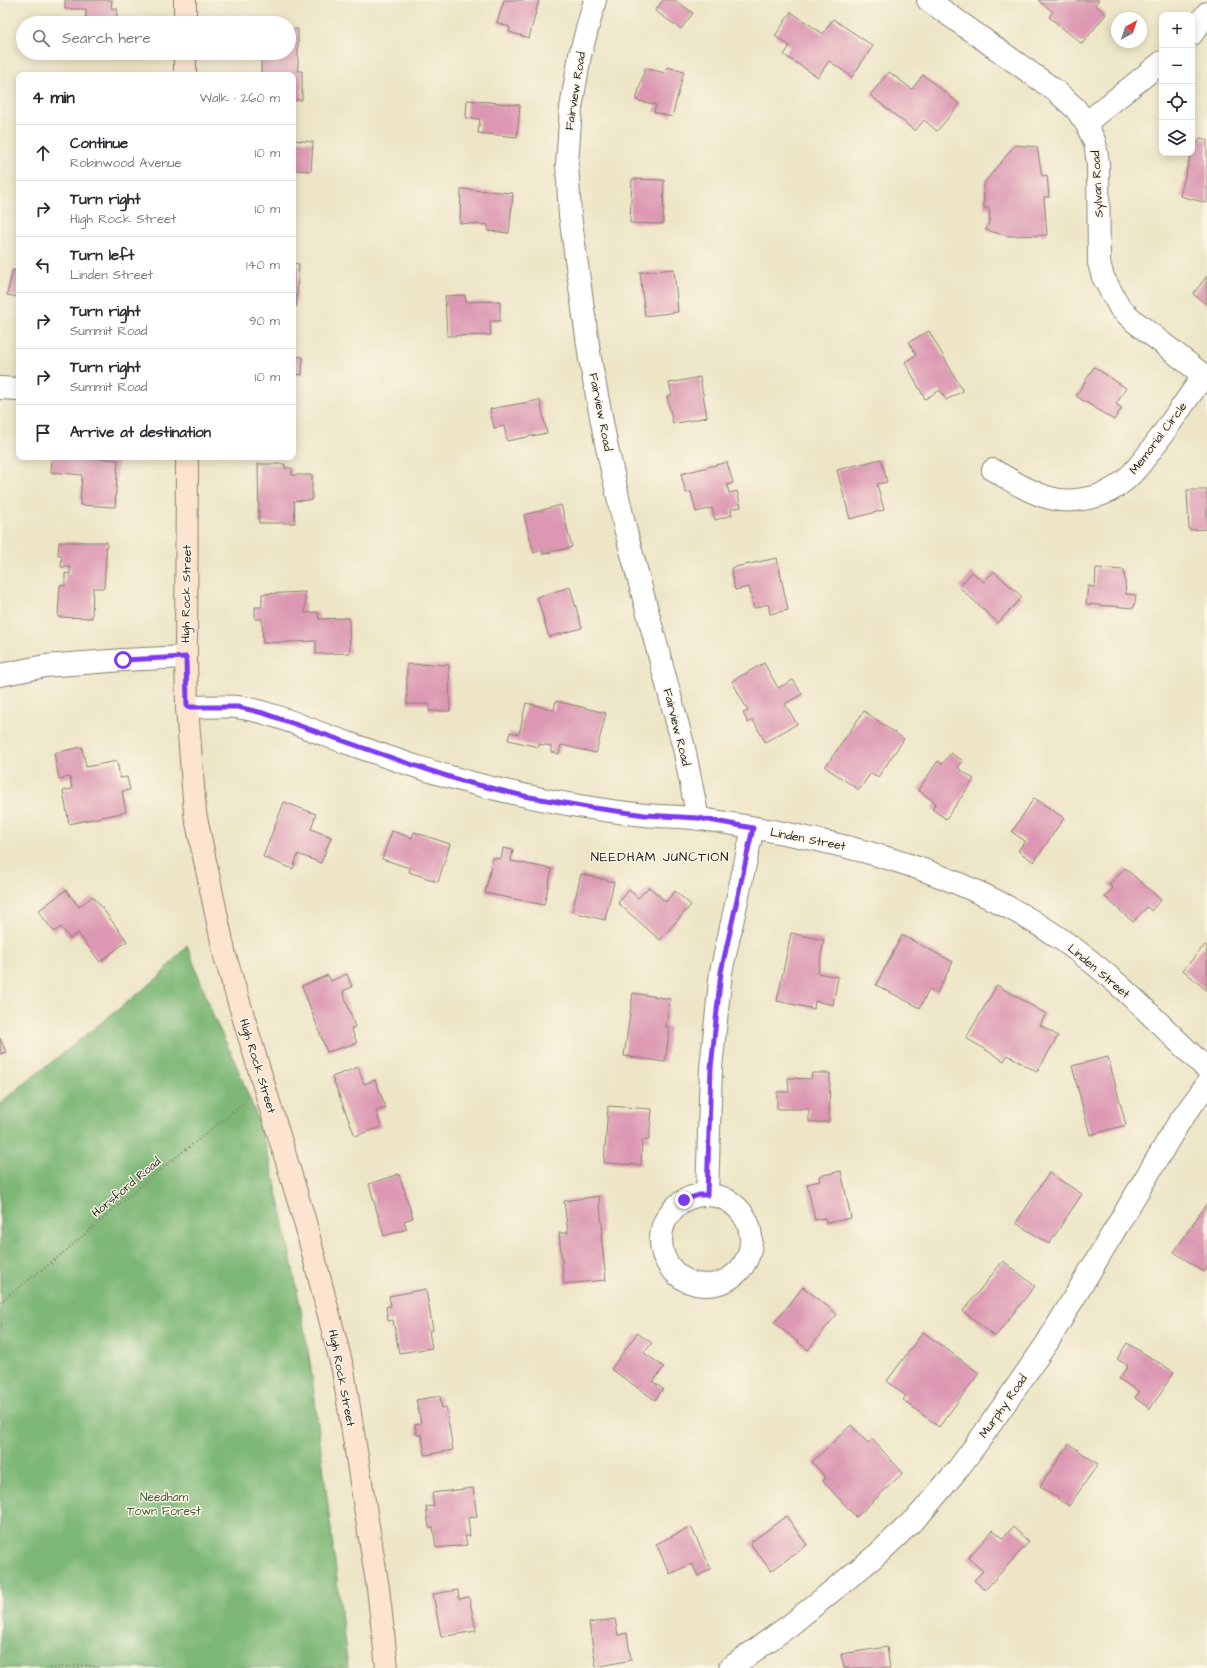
<!DOCTYPE html>
<meta charset="utf-8">
<style>
:root{--surface:#fff;--page:#f2f2f3;--text:#2b2b33;--muted:#7c7c81;--line:#e1e1e2}
body{margin:0;font-family:"Architects Daughter",sans-serif;background:var(--page);color:var(--text)}
.controls{position:absolute;right:12px;top:12px;display:grid;overflow:hidden;border-radius:8px;box-shadow:0 2px 10px #0003}
.controls button{width:36px;height:36px;display:grid;place-items:center;padding:0;border:0;border-bottom:1px solid var(--line);background:var(--surface);color:var(--text);font:20px sans-serif}
.compass{position:absolute;left:1111px;top:12px;width:36px;height:36px;border-radius:50%;background:var(--surface);box-shadow:0 2px 10px #0003;rotate:40deg}
.stop{position:absolute;width:12px;height:12px;margin:-9px;border:3px solid #7c3aed;border-radius:50%;background:#fff}
.stop.end{background:#7c3aed;border-color:#fff;box-shadow:0 1px 4px #0008}
.list{margin:0;padding:0;list-style:none}
h2{display:flex;justify-content:space-between;align-items:center;height:52px;margin:0;padding:0 16px;font-size:17px}
h2 small{font-size:13px;font-weight:400;color:var(--muted)}
.list li{display:grid;grid-template-columns:26px 1fr auto;gap:12px;align-items:center;box-sizing:border-box;height:56px;padding:0 16px;border-top:1px solid var(--line)}
.list b{display:block;font-size:15px;white-space:nowrap}
.list p{margin:0;font-size:13px;white-space:nowrap;color:var(--muted)}
.list em{font-size:13px;font-style:normal;color:var(--muted)}
.icon{flex:none;width:22px;height:22px;fill:none;stroke:currentColor;stroke-width:2;stroke-linecap:round;stroke-linejoin:round}
.map{position:relative;flex:none;width:1207px;height:1668px;overflow:hidden}
.search{position:absolute;background:var(--surface);box-shadow:0 2px 10px #0003;left:16px;top:16px;width:280px;height:44px;display:flex;align-items:center;gap:10px;box-sizing:border-box;padding:0 14px;border-radius:22px;color:var(--muted);font-size:15px}
.panel{position:absolute;background:var(--surface);box-shadow:0 2px 10px #0003;left:16px;top:72px;width:280px;height:388px;border-radius:8px}
.map>svg:first-child{display:block}
</style>
<div class="map">
<svg width="1207" height="1668" viewBox="0 0 1207 1668">
<rect width="100%" height="100%" fill="#fcf5e5"/>
<filter id="ink" filterUnits="userSpaceOnUse"><feTurbulence type="fractalNoise" baseFrequency=".025" numOctaves="2"/><feDisplacementMap in="SourceGraphic" scale="8" xChannelSelector="R" yChannelSelector="G"/><feConvolveMatrix kernelMatrix="1 2 1 2 8 2 1 2 1" color-interpolation-filters="sRGB"/></filter>
<filter id="wash" filterUnits="userSpaceOnUse"><feTurbulence type="fractalNoise" baseFrequency=".012" numOctaves="4" result="noise"/><feDisplacementMap in="SourceGraphic" scale="16" xChannelSelector="R" yChannelSelector="G"/><feGaussianBlur stdDeviation="0.9" result="paint"/><feColorMatrix in="noise" values="0 0 0 0 0 0 0 0 0 0 0 0 0 0 0 0 0 1.4 0 .05"/><feComposite in="paint" operator="in"/></filter>
<g filter="url(#wash)">
<rect width="100%" height="100%" fill="#ede5c6"/>
<path fill="#7eb877" stroke="#4d6a4a" d="M187,945L214,1018L233,1057L257,1117L270,1162L281,1209L301,1310L311,1368L348,1668H0V1103L159,977Z"/>
<g id="blocks">
<path fill="#dc98b2" d="M65,0H112L111,8H117V23H86V9H65Z
M504,0H539L529,38L509,32L510,27L497,23Z
M663,0H675L693,13L681,29L655,11Z
M1038,0H1099L1095,5L1106,14L1082,44L1049,17L1053,12Z
M791,12L823,34L833,19L873,46L852,77L829,61L818,77L784,55L790,46L775,36Z
M289,29H298V71H302V100H293V75H261V53H289Z
M667,67L684,71L672,117L654,112L656,105L636,100L645,68L665,73Z
M889,72L912,89L923,75L960,104L937,131L924,120L915,131L870,95Z
M467,100L520,105L517,137L478,133L480,119L466,118Z
M1200,138L1207,140V203L1180,196L1191,153H1192L1193,142L1198,143Z
M293,140L313,142L311,171L293,170Z
M1015,145L1037,147L1042,176L1047,175L1049,197H1044L1047,235L1008,236L986,230L990,219L989,208H984V183Z
M632,179L664,180L663,224L630,223Z
M461,189L513,193L509,233L488,231V225L460,223Z
M293,263L299,264L296,307H293Z
M674,269L678,312L645,316L640,272Z
M13,270L19,271V297L7,295Z
M1207,276V305L1193,294Z
M465,295L466,302L500,301V321H490L491,335L447,336L445,296Z
M929,331L963,391L946,400L940,390L925,399L905,362L916,355L909,342Z
M293,356L303,357L302,375L295,374L294,403H293Z
M1094,367L1126,388L1116,404L1122,408L1114,420L1076,396Z
M700,377L707,417L673,424L667,396L672,395L669,383Z
M540,400L547,433L507,441L504,426L494,428L490,409Z
M52,457H83L118,460L115,507L80,505L82,475L51,472Z
M881,459L887,482L877,484L884,510L850,519L837,470Z
M727,462L733,483L727,485L729,493L737,491L741,507L731,509L732,515L715,520L712,508L696,512L691,492L686,493L681,474Z
M258,464H285V468H292V475H312V500L294,501L295,523H259Z
M1187,490H1207V529L1189,530Z
M561,505L572,547L543,554L542,550L534,553L524,515Z
M59,542H107L104,588H93L92,618L58,617L60,585L65,586V573L70,574V567H61L62,555H58Z
M777,558L788,610L770,614L768,604L754,608L749,587L735,590L731,568Z
M1096,568L1124,570L1126,594L1136,595L1134,608L1086,604L1088,586L1095,587Z
M994,571L1022,597L998,623L959,587L972,572L984,582Z
M570,587L582,628L549,637L537,597Z
M305,592V613L318,612L319,619L349,618L350,653L316,654V641L263,643L262,619H255V607H262V594Z
M764,663L778,688L793,680L802,694L785,704L797,724L765,742L753,720L748,723L743,713L748,711L732,681Z
M407,664L449,665L450,711H429V704H407Z
M556,701L606,713L596,753L561,745L559,754L551,752V746L539,744V747L508,740L510,732L519,734L526,703L554,710Z
M864,711L904,739L878,777L871,773L859,790L825,767Z
M82,747L86,767L117,761L120,778L127,777L130,790L122,791L126,812L69,824L63,791L72,789L70,777L59,779L54,753Z
M951,753L963,761L958,768L974,779L946,819L932,809L936,803L918,790L938,761L942,764Z
M1034,798L1064,818L1034,862L1018,851L1025,841L1012,832Z
M284,802L316,814L311,829L331,837L321,863L298,854L293,869L263,857Z
M392,831L412,838L414,832L450,844L438,882L409,872L410,868L382,859Z
M503,848L513,850L511,861L552,869L544,905L485,893L493,858L501,859Z
M1125,868L1161,900L1151,911L1147,907L1133,922L1105,897L1113,888L1109,885Z
M581,874L614,882L605,920L572,912Z
M649,887L666,902L675,891L691,905L660,940L618,903L629,890L638,898Z
M66,890L79,907L93,896L127,941L100,962L78,933L70,939L61,927L54,932L38,911Z
M791,933L824,940L818,973L838,977L833,1005L815,1001L814,1009L777,1001Z
M902,935L953,962L937,993L929,989L920,1008L876,985Z
M1205,945L1207,947V991L1183,970Z
M347,974L352,987L343,991L355,1027L351,1028L357,1043L327,1052L302,986L328,975L331,981Z
M997,985L1046,1014L1040,1025L1058,1036L1037,1072L1008,1055L1004,1061L966,1038Z
M633,993L670,999L666,1027H670L665,1062L624,1056Z
M0,1038L6,1052L0,1054Z
M1108,1057L1126,1125L1090,1135L1072,1066Z
M358,1067L364,1084L375,1080L386,1108L376,1111L381,1127L355,1136L332,1077Z
M812,1073H830L829,1122H809V1109H777V1092H789L788,1078L811,1079Z
M608,1106L652,1109L649,1140H642L641,1165L604,1163Z
M841,1171L851,1218L827,1223L825,1218L815,1220L807,1184L820,1181L819,1176Z
M1049,1173L1082,1194L1049,1244L1016,1223Z
M399,1174L413,1218L404,1221L407,1229L384,1236L369,1184Z
M599,1196L603,1234H601L606,1280L564,1284L559,1233H568L564,1201Z
M1207,1203V1269L1204,1272L1174,1252Z
M1003,1261L1035,1286L995,1337L963,1311Z
M803,1287L837,1314L808,1350L774,1323Z
M426,1289L433,1330L429,1331L432,1348L399,1353L393,1320L388,1321L386,1307L391,1306L389,1296Z
M923,1332L979,1373L939,1427L903,1400L906,1396L887,1381Z
M637,1333L652,1343L644,1353L664,1367L653,1382L663,1389L655,1400L611,1369Z
M1127,1343L1174,1372L1150,1409L1135,1398L1139,1392L1119,1379L1128,1366L1117,1359Z
M440,1396L442,1408L446,1407L453,1450L425,1455L422,1435H417L415,1425L421,1423L416,1400Z
M851,1425L868,1443L872,1439L903,1473L856,1517L823,1481L826,1478L812,1462Z
M1069,1444L1098,1464L1069,1506L1040,1486Z
M473,1488L477,1517L468,1518L470,1536H465L467,1545L436,1548L433,1527L429,1528L426,1507L434,1506L432,1493Z
M786,1516L807,1545L771,1571L750,1543Z
M691,1527L711,1569L698,1576L692,1564L670,1574L656,1544Z
M1013,1527L1029,1542L985,1590L974,1580L983,1571L968,1558L993,1530L1003,1538Z
M458,1590L459,1599L469,1597L476,1631L441,1637L433,1594Z
M615,1619L618,1635L627,1633L631,1660L596,1667L589,1623Z
M887,1647L890,1668H844L841,1654Z"/>
</g>
</g>
<g filter="url(#ink)">
<use href="#blocks" fill-opacity="0" stroke="#848071" stroke-width="1"/>
<g fill="none" stroke-linecap="round" stroke-linejoin="round">
<defs>
<path id="street" d="M595,0L580,55L571,108L567,164L570,215L590,359L606,443L625,528L684,748L698,819
M928,0L1056,91L1075,108L1086,123L1095,143L1098,163L1099,263L1103,277L1120,308L1134,321L1207,378
M1192,34L1207,13
M1086,123L1162,62
M0,388L19,389
M993,470C1011,480 1030,493 1050,498C1060,501 1072,501 1083,499C1122,495 1141,464 1162,435C1176,415 1190,395 1204,375
M0,675L45,666L123,660L186,657
M187,707C204,707 221,706 237,707C268,711 299,725 328,736C382,755 436,775 492,788C542,800 594,810 645,815C664,817 683,816 701,819C828,838 954,865 1062,940C1115,976 1160,1025 1207,1069
M661 1240a45 45 0 1 1 90 0a45 45 0 1 1-90 0Z
M707,1195L711,1068L721,972L753,828
M730,1668L789,1626L879,1553L921,1513L958,1469L983,1435L1047,1343L1178,1124L1207,1084"/>
<path id="secondary" d="M185,0V23
M185,53V75
M187,457L186,657L187,707L195,813L225,956L305,1222L343,1370L378,1588L387,1668"/>
</defs>
<use href="#street" stroke="#848071" stroke-width="24"/>
<use href="#secondary" stroke="#848071" stroke-width="24"/>
<path stroke="#848071" stroke-width="2.5" stroke-dasharray="1 3" stroke-linecap="butt" d="M0,1302L56,1259L151,1177L243,1104
M50,1668L84,1665L101,1668"/>
<use href="#street" stroke="#fff" stroke-width="22"/>
<use href="#secondary" stroke="#fde4d0" stroke-width="22"/>
</g>
</g>
<g fill="none" stroke-linecap="round" stroke-linejoin="round" filter="url(#ink)">
<path stroke="#7c3aed" stroke-width="5" d="M123,660L186,657L187,707H238L263,713L401,761L462,781L524,796L587,807L645,815L698,818L753,828L721,972L711,1068L707,1195H699L684,1200"/>
</g>
<g text-anchor="middle" stroke-width="3" stroke-linejoin="round" paint-order="stroke">
<g font-size="12" fill="#1c1c1c" stroke="#fcf5e5">
<text transform="translate(575 91) rotate(-81)" y="4">Fairview Road</text>
<text transform="translate(1097 184) rotate(-93)" y="4">Sylvan Road</text>
<text transform="translate(601 412) rotate(79)" y="4">Fairview Road</text>
<text transform="translate(1158 438) rotate(-53)" y="4">Memorial Circle</text>
<text transform="translate(186 594) rotate(-89)" y="4">High Rock Street</text>
<text transform="translate(677 727) rotate(76)" y="4">Fairview Road</text>
<text transform="translate(808 839) rotate(11)" y="4">Linden Street</text>
<text transform="translate(1099 971) rotate(40)" y="4">Linden Street</text>
<text transform="translate(258 1066) rotate(73)" y="4">High Rock Street</text>
<text transform="translate(126 1187) rotate(-40)" y="4">Horsford Road</text>
<text transform="translate(342 1378) rotate(79)" y="4">High Rock Street</text>
<text transform="translate(1003 1406) rotate(-55)" y="4">Murphy Road</text>
</g>
<g font-size="12" fill="#495e43" stroke="#fcf5e5">
<text x="164" y="1501">Needham<tspan x="164" dy="14">Town Forest</tspan></text>
</g>
<g font-size="13" letter-spacing="1" fill="#1c1c1c" stroke="#fcf5e5">
<text x="660" y="861">NEEDHAM JUNCTION</text>
</g>
</g>
</svg>
<div class="controls">
<button>+</button>
<button>−</button>
<button><svg class="icon" aria-label="locate" viewBox="0 0 24 24"><circle cx="12" cy="12" r="6"/><path d="M12 2v4M12 18v4M2 12h4M18 12h4"/></svg></button>
<button><svg class="icon" aria-label="layers" viewBox="0 0 24 24"><path d="M12 4l9 5-9 5-9-5zM3 14l9 5 9-5"/></svg></button>
</div>
<svg class="compass" viewBox="-18 -18 36 36"><path d="M0-13l5 13h-10z" fill="#e53935"/><path d="M0 13l5-13h-10z" fill="#7c7c81"/></svg>
<div class="stop" style="left:123px;top:660px"></div>
<div class="stop end" style="left:684px;top:1200px"></div>
<div class="search"><svg class="icon" aria-label="search" viewBox="0 0 24 24"><circle cx="10" cy="10" r="6"/><path d="M15 15l6 6"/></svg>Search here</div>
<section class="panel">
<h2>4 min<small>Walk · 260 m</small></h2>
<ul class="list">
<li><svg class="icon" aria-label="ahead" viewBox="0 0 24 24"><path d="M12 20V5M6 11l6-6 6 6"/></svg><div><b>Continue</b><p>Robinwood Avenue</p></div><em>10 m</em></li>
<li><svg class="icon" aria-label="right" viewBox="0 0 24 24"><path d="M7 20v-9h11M14 6l5 5-5 5"/></svg><div><b>Turn right</b><p>High Rock Street</p></div><em>10 m</em></li>
<li><svg class="icon" aria-label="left" viewBox="0 0 24 24"><path d="M17 20v-9H6M10 6l-5 5 5 5"/></svg><div><b>Turn left</b><p>Linden Street</p></div><em>140 m</em></li>
<li><svg class="icon" aria-label="right" viewBox="0 0 24 24"><path d="M7 20v-9h11M14 6l5 5-5 5"/></svg><div><b>Turn right</b><p>Summit Road</p></div><em>90 m</em></li>
<li><svg class="icon" aria-label="right" viewBox="0 0 24 24"><path d="M7 20v-9h11M14 6l5 5-5 5"/></svg><div><b>Turn right</b><p>Summit Road</p></div><em>10 m</em></li>
<li><svg class="icon" aria-label="arrive" viewBox="0 0 24 24"><path d="M6 21V4h12l-3 4 3 4H6"/></svg><div><b>Arrive at destination</b></div></li>
</ul>
</section>
</div>
